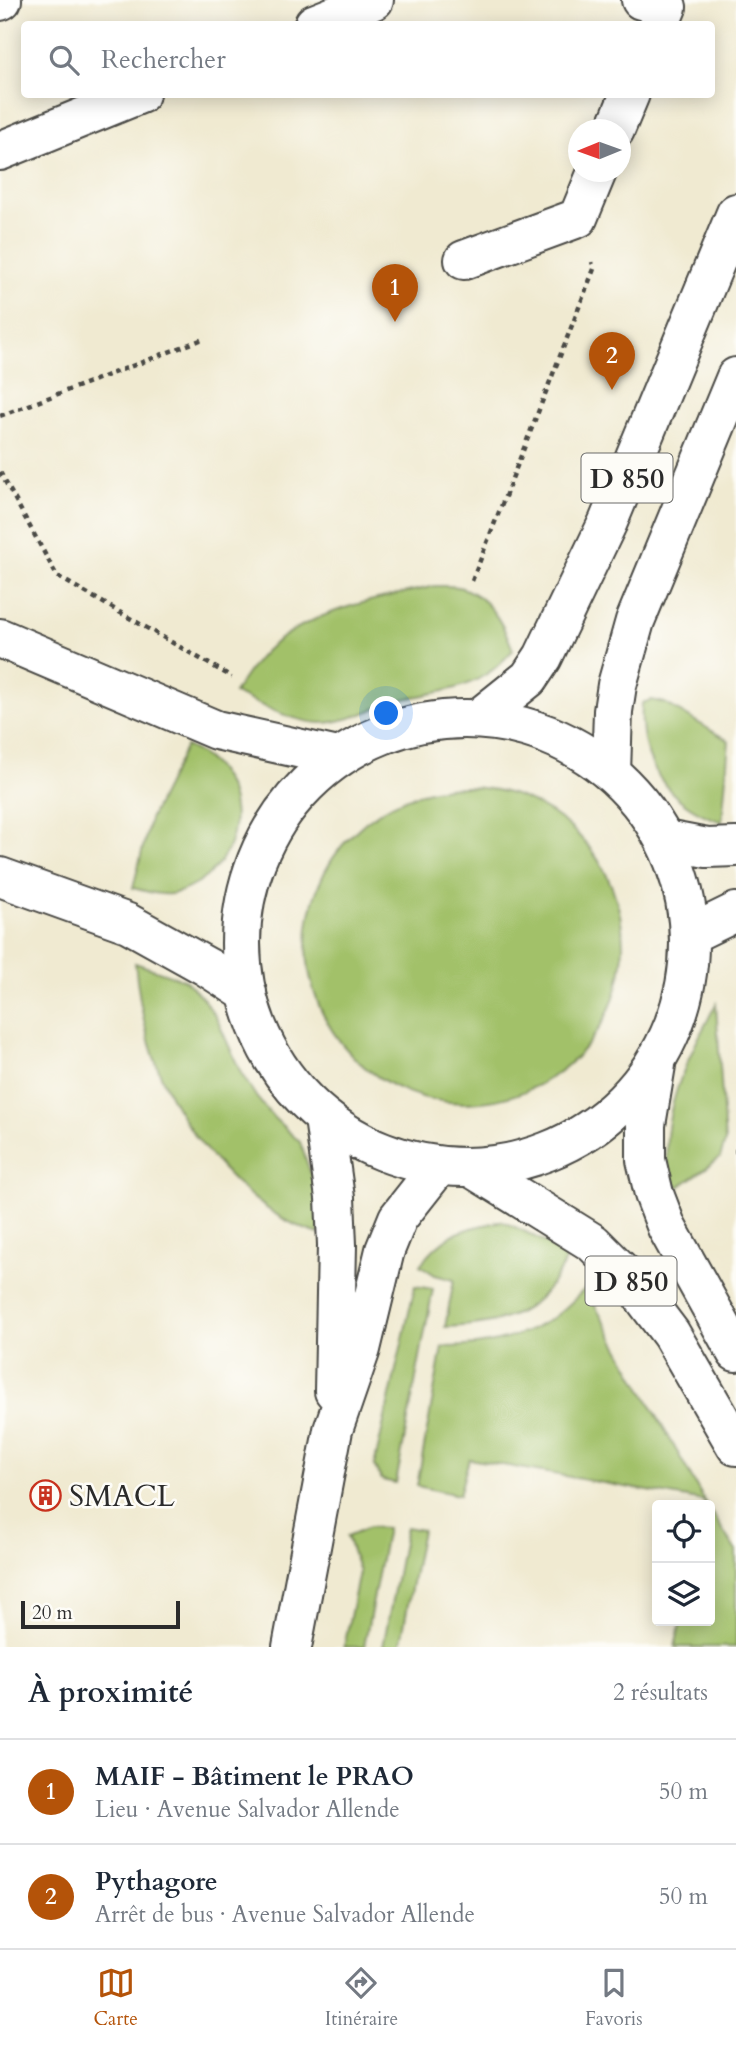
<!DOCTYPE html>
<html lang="fr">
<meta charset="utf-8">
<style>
:root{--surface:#fff;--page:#f6f6f7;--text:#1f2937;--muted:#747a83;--line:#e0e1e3;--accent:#b45309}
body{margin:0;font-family:Cardo,serif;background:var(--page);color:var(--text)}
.controls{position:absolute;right:21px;bottom:21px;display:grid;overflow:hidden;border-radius:7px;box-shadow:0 4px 18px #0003}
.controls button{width:63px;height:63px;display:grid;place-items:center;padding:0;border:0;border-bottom:2px solid var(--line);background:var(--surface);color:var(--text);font:35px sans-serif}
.compass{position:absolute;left:568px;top:119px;width:63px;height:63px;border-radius:50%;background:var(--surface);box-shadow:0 4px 18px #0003;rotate:269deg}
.scale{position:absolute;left:21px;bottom:18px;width:159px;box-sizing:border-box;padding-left:7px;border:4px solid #2b2b2b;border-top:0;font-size:19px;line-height:24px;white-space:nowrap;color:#2b2b2b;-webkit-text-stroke:5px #fdfcf7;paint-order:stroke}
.you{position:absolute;left:387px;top:714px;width:24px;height:24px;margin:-18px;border:5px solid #fff;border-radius:50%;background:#1a73e8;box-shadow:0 0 0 10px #1a73e833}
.badge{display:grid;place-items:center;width:46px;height:46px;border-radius:50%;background:var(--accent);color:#fff;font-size:23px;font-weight:700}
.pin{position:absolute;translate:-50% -58px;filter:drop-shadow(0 2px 4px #0008)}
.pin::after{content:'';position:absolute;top:37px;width:24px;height:21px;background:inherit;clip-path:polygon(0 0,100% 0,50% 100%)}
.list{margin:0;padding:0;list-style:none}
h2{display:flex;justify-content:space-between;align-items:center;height:91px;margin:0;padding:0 28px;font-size:30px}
h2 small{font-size:23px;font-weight:400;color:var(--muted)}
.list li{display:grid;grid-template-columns:46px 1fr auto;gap:21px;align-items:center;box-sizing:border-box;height:105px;padding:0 28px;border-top:2px solid var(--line)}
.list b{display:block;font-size:26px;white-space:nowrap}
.list p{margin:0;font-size:23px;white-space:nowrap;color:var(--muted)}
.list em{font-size:23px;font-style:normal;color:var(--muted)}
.icon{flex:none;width:38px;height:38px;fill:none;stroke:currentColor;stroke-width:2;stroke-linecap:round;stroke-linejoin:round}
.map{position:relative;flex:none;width:736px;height:1647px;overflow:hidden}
.search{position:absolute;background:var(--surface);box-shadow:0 4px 18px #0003;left:21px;right:21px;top:21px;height:77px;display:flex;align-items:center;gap:18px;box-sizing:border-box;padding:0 24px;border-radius:7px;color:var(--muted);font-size:26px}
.sheet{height:301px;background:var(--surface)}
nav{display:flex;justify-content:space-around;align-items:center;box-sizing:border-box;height:98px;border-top:2px solid var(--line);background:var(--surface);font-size:19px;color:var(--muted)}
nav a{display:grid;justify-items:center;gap:4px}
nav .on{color:var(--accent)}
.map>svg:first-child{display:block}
</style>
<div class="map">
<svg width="736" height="1647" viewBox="0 0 736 1647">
<rect width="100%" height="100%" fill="#fdfcf7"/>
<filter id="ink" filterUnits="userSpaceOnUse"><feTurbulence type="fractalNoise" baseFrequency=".0143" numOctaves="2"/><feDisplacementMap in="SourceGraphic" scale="14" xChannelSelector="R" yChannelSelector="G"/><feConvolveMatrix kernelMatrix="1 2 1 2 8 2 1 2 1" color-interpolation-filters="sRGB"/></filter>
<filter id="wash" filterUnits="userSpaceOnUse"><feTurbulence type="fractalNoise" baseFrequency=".00686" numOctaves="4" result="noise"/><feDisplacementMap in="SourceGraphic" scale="28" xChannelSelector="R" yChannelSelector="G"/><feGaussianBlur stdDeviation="1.57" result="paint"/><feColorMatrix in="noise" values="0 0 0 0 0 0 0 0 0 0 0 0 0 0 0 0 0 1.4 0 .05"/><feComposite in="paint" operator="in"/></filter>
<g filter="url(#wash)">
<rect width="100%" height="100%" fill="#f0ead1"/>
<path fill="#a2c169" stroke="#66764a" stroke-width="2" d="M435,586C443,586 455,585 462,588C489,597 504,625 513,650C505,659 496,669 485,675C458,693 423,693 393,702C369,710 346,723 321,723C292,722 260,704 234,693C245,676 256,659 271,646C317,608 379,599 435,586Z
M651,700L665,703L729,741L722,822C666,804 638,761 642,703Z
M186,746C246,771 252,850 196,884C189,888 179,893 171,894C159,896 145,891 133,888L150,819Z
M307 945a158 158 0 1 1 316 0a158 158 0 1 1-316 0Z
M135,963L185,980L202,997L216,1017L241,1073L257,1098L274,1118L300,1142L319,1198V1234C285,1224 259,1205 234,1180C169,1117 144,1053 135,963Z
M716,1004L725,1142L720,1158L679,1187L671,1183C654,1121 688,1057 716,1004Z
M502,1221L534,1236L567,1256C542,1314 505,1325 445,1327L454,1280L435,1275L420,1265C447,1230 462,1230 502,1221Z
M594,1279L605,1290L593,1302L707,1505H704V1501L469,1459L459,1495L417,1486L442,1347C479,1347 519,1339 551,1319C567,1309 581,1292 594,1279Z
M415,1286L433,1289L396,1483L382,1480L374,1466Z
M710,1510L736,1551V1647H675L681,1621H710Z
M369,1527L387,1528L364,1647H344L359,1572L347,1536Z
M406,1527L422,1530L400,1647H383Z"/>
</g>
<g filter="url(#ink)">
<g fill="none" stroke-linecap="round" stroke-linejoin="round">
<defs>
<path id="minor" d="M641,0L667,7L660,24
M0,1L2,0
M314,24L374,0
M615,130L630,94
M0,151L140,94
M464,260L578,218L597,172
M0,638L216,730L338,757
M665,840L707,848L736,847
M0,877L128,923L207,967L247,993
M689,935L736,912
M324,1118L335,1198L337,1245L334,1391
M292,1647L333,1430L361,1349L385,1250L398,1218L439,1166"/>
<path id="major" d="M479,718L529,678L543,657L608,522L736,213
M241 943a224 224 0 1 1 448 0a224 224 0 1 1-448 0Z
M611,773L613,711L617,685L635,621L736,377
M656,1065L646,1125V1160L654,1194L667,1228L736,1352
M472,1168L593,1243L631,1281L671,1334L736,1446"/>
</defs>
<use href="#minor" stroke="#494844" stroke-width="42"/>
<use href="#major" stroke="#494844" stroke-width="42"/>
<path stroke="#494844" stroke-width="4.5" stroke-dasharray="5 5" stroke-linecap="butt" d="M0,416L203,339
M0,472L57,576L232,677
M472,581L594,269L592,262
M734,1151H736"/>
<use href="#minor" stroke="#fff" stroke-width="38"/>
<use href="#major" stroke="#fff" stroke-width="38"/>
</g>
</g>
<defs>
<symbol id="building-ring" viewBox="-11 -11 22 22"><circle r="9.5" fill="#fdfcf7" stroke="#c8321e" stroke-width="1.5"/><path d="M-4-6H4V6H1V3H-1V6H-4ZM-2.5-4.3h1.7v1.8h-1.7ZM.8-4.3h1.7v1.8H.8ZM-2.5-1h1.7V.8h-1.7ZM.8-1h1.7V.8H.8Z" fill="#c8321e"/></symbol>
</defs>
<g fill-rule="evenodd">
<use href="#building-ring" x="28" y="1478" width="35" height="35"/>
</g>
<g text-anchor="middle" stroke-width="5" stroke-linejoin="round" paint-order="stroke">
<g fill="#fdfcf7" stroke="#6a6a68" stroke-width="2">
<rect x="581.5" y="453.5" width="91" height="49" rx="5"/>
<rect x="585.5" y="1256.5" width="91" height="49" rx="5"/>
</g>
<g font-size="28" font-weight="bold" fill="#2b2b2b">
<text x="627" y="488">D 850</text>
<text x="631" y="1291">D 850</text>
</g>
<g font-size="30" fill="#2b2b2b" stroke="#fdfcf7" text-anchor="start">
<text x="69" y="1506">SMACL</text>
</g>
</g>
</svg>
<div class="controls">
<button><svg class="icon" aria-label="locate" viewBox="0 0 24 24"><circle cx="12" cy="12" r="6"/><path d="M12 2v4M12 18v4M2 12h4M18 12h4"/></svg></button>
<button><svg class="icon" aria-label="layers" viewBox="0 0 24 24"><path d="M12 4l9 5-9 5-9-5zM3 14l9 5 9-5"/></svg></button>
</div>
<svg class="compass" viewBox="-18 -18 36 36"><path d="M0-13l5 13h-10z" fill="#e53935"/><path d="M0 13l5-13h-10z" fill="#747a83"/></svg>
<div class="scale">20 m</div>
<div class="you"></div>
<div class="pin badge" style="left:395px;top:322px">1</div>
<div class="pin badge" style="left:612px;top:390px">2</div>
<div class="search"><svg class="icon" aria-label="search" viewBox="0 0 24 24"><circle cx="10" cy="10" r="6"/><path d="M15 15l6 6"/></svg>Rechercher</div>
</div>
<section class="sheet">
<h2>À proximité<small>2 résultats</small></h2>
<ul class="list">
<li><span class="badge">1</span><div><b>MAIF - Bâtiment le PRAO</b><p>Lieu · Avenue Salvador Allende</p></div><em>50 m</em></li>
<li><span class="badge">2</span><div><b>Pythagore</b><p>Arrêt de bus · Avenue Salvador Allende</p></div><em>50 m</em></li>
</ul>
</section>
<nav>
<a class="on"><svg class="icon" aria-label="map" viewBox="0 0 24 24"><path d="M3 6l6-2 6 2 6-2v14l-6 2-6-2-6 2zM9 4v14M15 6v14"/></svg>Carte</a>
<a><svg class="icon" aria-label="directions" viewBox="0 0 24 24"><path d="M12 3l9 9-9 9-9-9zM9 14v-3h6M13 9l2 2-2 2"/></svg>Itinéraire</a>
<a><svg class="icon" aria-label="saved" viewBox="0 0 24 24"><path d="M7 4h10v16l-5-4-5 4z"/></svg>Favoris</a>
</nav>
